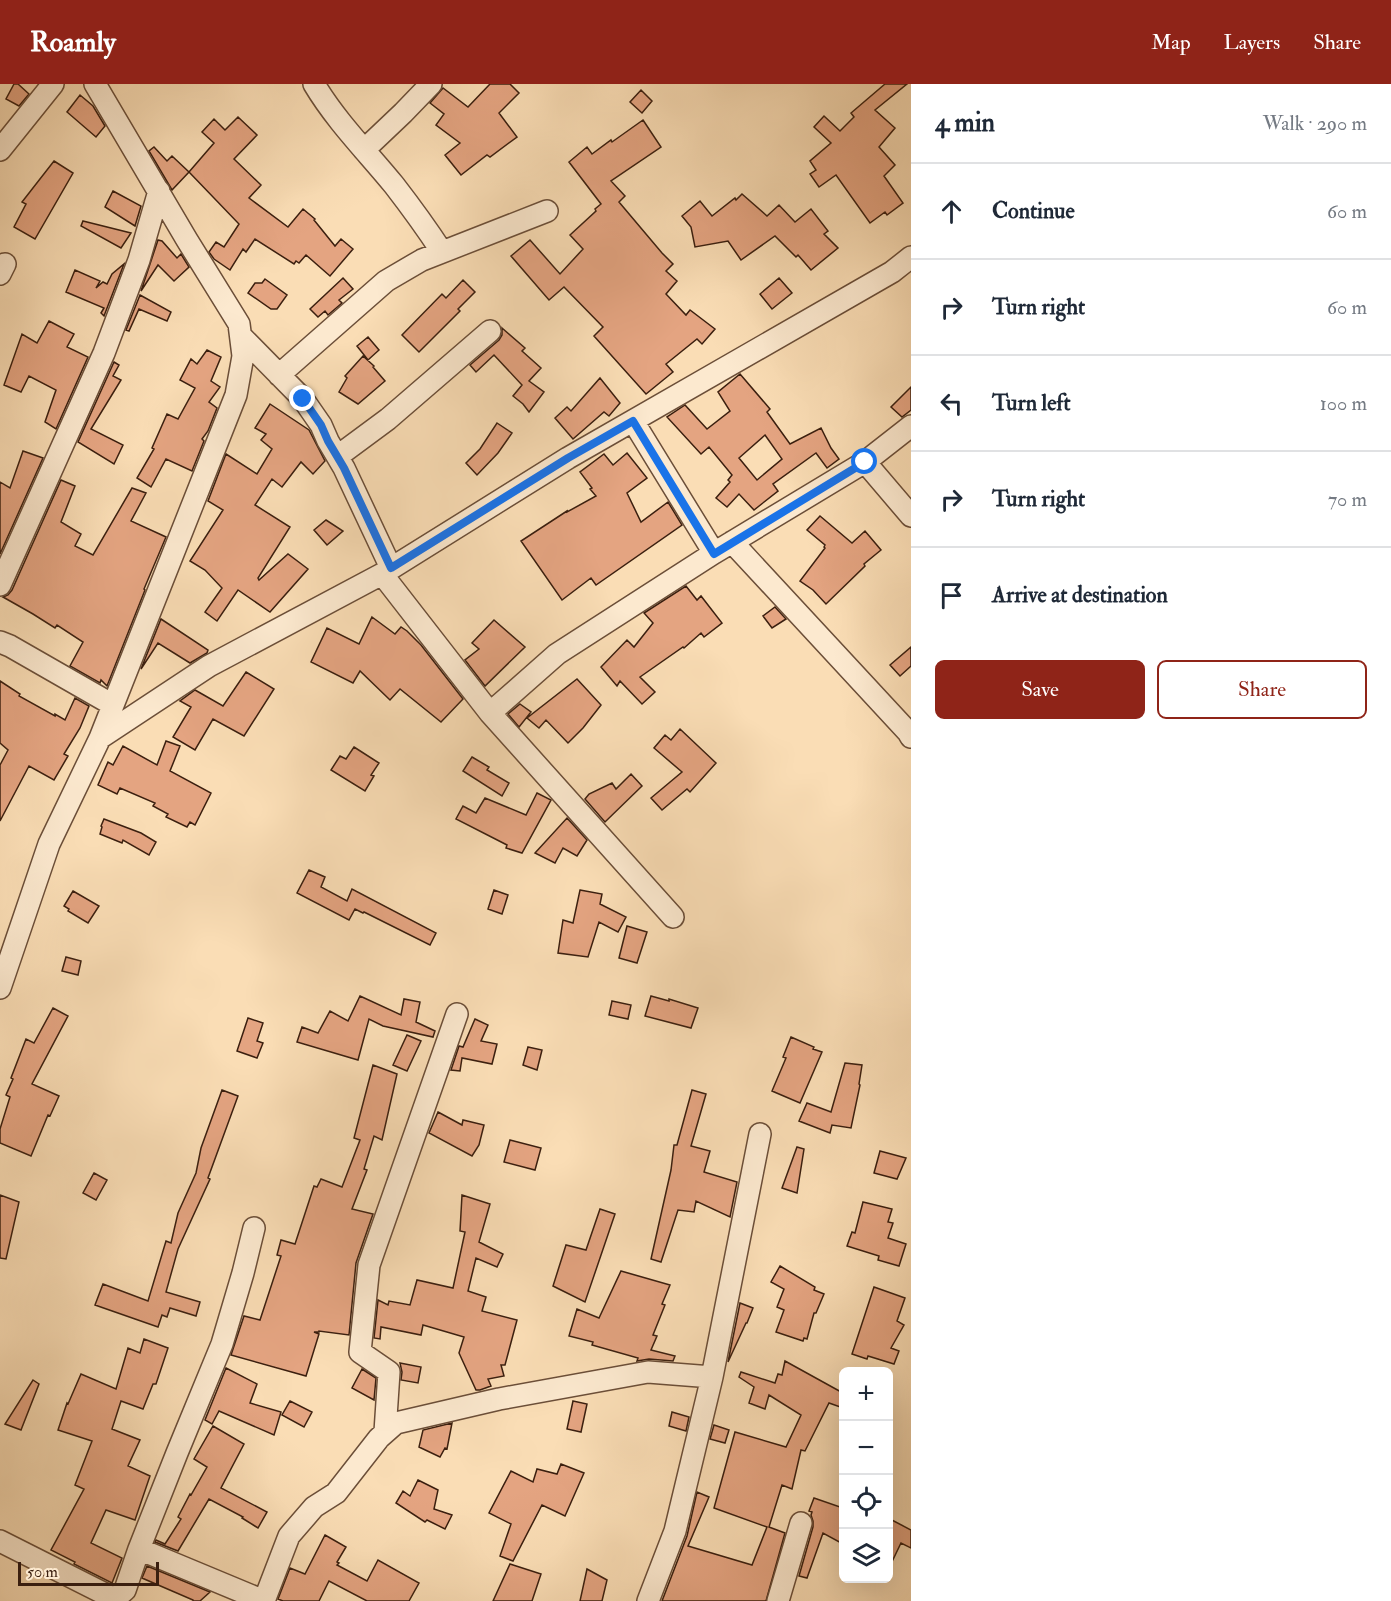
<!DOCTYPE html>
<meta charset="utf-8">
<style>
:root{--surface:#fff;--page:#f2f2f3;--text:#1f2937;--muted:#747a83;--line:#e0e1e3;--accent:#8f2418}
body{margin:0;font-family:"IM FELL Double Pica",serif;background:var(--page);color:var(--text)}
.controls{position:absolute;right:18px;bottom:18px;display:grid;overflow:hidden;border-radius:9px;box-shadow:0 6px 24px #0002}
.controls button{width:54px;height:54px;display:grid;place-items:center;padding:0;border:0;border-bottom:2px solid var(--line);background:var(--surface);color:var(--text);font:30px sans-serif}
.scale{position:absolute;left:18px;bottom:15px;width:141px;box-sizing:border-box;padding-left:6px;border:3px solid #3b1f0f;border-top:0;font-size:16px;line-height:21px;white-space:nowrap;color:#3b1f0f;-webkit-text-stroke:4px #fce9cf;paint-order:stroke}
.stop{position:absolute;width:18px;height:18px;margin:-14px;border:4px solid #1a73e8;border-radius:50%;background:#fff}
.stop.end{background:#1a73e8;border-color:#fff;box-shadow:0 2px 6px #0008}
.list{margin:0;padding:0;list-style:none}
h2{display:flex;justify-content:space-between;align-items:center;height:78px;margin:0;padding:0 24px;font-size:26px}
h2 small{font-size:20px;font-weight:400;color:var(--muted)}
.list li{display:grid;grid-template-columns:39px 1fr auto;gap:18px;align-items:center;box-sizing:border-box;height:96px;padding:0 24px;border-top:2px solid var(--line)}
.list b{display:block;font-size:22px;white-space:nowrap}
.list em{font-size:20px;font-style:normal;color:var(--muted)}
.actions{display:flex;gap:12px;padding:18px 24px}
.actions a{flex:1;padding:14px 0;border:2px solid var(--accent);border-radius:9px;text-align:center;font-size:21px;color:var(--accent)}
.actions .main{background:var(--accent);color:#fff}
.icon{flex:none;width:33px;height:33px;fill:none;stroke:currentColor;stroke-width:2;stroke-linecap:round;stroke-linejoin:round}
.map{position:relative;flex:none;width:911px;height:1517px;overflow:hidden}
header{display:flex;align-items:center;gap:36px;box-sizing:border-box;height:84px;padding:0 30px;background:var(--accent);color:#fff}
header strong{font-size:28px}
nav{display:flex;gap:33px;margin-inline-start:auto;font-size:21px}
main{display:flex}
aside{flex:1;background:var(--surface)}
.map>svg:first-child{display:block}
</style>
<header>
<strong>Roamly</strong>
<nav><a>Map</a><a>Layers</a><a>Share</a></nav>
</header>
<main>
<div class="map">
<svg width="911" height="1517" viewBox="0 0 911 1517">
<rect width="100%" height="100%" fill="#faddb5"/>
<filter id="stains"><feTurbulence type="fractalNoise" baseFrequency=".00333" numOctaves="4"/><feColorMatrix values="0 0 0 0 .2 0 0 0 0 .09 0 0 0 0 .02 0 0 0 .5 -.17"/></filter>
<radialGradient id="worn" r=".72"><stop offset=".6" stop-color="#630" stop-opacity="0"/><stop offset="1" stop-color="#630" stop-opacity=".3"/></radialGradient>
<path fill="#e4a481" stroke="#3b1f0f" stroke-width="1.5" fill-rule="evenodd" d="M14,0H18L29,10L19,22L6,15Z
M490,0H510L519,9L499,29L517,53L490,73L487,71L461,91L445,71L460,59L436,41L444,30L430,19L443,4L468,23Z
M885,0H907L875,26L895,44L879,63L895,81L884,92L903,119L887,131L885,128L870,139L836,91L819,103L810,90L816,86L810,77L831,59L814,43L824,32L840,47L854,33L851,29Z
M641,6L652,17L642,29L630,18Z
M80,11L93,22L105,42L96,53L67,28Z
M238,33L257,51L234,75L261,101L249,114L288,143L303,125L315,135L314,136L335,162L341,155L353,165L330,192L306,171L299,179L296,177L294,180L255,155L246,168L243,165L230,186L214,175L209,168L216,158L224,163L239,140L189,88L214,59L202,48L214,35L225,46Z
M643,36L661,63L611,97L625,112L619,118L662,169L673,180L666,187L677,197L666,210L686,231L690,226L715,245L702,260L697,255L666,280L673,288L646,310L594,252L603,243L564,203L549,216L511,172L530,156L560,190L583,165L570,151L596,127L595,125L601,120L569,78L587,63L592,70L611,56L612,58Z
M154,63L167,77L172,72L189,88L172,106L149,67Z
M54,77L73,89L35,155L14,143L26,120L22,118Z
M113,107L141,122L135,142L105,123Z
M742,110L767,132L779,121L795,138L811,125L828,147L824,150L838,164L811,186L798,171L796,173L775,152L741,176L728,157L695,163L691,143L682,132L700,117L712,132L735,114L736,116Z
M83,137L131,149L121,164L81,142Z
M158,156L162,157L177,174L181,170L189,183L174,197L158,181L141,207Z
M124,180L104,232L101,229L104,224L66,208L75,186L100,197L96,204L103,198L107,200L112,190Z
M343,194L353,205L339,216L342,219L328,231L325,227L318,233L310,225Z
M779,194L792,209L772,225L760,210Z
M265,195L287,211L277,225H271L248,209L255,199H262Z
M463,196L475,208L458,225L460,227L419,268L402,251L442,210L446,214Z
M140,211L171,228L167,237L139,225L129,247L126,246Z
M49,237L74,250L67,263L88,273L56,345L45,338L56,306L29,292L21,308L4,301L22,250L37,259Z
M502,244L525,264L522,267L541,284L529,297L544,308L529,328L523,320L513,312L522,301L494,271L476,288L470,281L499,256L502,251Z
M368,253L379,266L368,276L357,262Z
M207,266L221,273L211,297L220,303L209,318L217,324L208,347L202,355L204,357L192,387L166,375L151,403L137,394L154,365L152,364L167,330L178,335L195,304L180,296L191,275L197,280Z
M363,272L374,282L373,283L385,297L358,320L339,308L347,294L345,292Z
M114,278L119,281L113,292L121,296L91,345L123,361L114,380L78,358Z
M740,290L770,325L767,328L790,360L821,344L831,364L839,375L827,384L816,369L773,400L778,407L754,426L739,410L727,423L716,414L730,398L728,396L732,391L709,363L701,370L667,333L685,321L707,345L730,327L718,308ZM765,351L782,375L757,396L739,374Z
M600,294L620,319L609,332L604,328L573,355L555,334L567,323L571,327Z
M911,303V326L902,333L891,323Z
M270,320L309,346L325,377L313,390L301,378L282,403L272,395L255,421L290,443L258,494L259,496L288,470L308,485L270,528L238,506L217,537L205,528L222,504L205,486L190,477L223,426L208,417L226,370L257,390L272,365L261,356L266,350L255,344Z
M497,339L512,349L498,369L477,391L466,379L480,365Z
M23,367L43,374L0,470V398L10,404Z
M627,369L647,394L627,409L641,438L668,418L682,441L596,501L591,494L562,516L521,457L567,427V428L596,412L590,405L592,404L580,388L604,370L613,381Z
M61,396L75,402L61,438L81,450L75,462L93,471L132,404L146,409L131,437L166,453L144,505L145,506L107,602L101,596L100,599L70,582L83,558L57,541L55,544L33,530L3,513L8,511L12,506Z
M820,432L852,459L865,447L881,466L864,480L865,482L826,520L813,506L800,497L825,464L824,463L825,461L807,446Z
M326,436L343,447L327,461L314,446Z
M686,502L697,516L701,512L722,539L704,553L701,549L684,564L683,563L640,593L655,608L642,620L620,597L617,602L601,583L627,556L634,563L653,539L644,529Z
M775,523L786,535L772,544L763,532Z
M372,533L395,550L401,543L407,547L421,561L463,615L441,638L400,605L390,616L360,587L353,599L311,578L327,544L359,560Z
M161,535L208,566L207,569L190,579L158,559L141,585Z
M494,536L525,563L485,602L465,576L479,565L472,559Z
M911,563V582L900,592L890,581Z
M246,588L274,605L244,652L213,635L195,666L173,653L191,623L180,617L195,606L223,622Z
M577,595L601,621L583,644L568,659L546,636L539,644L527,634Z
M0,597L20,610L19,612L55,632V630L65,636L75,614L89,622L80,644L64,670L68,672L54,696L29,682L0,737V681L8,666L0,659Z
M520,620L531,628L519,643L508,630Z
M680,645L716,679L690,708L687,705L662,726L651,714L682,688L654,664L665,651L671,656Z
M166,657L180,662L170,687L211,709L195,741L190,738L187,743L166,733L168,730L153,722L155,719L120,704L117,710L98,701L108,678L113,681L123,662L157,681Z
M354,663L379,679L371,691L374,692L365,707L331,686L340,672L346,675Z
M472,673L489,683L487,686L509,699L502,712L463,687Z
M631,690L642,702L605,738L585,715L589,710L612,699L616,705Z
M537,709L551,716L522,769L506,764L507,761L456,735L463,722L476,729L485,714L526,731Z
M567,734L587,756L577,772L563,764L555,779L535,769Z
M104,735L141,749L156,758L149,771L123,756L122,759L100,750L102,743L101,742Z
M309,786L325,793L321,803L347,817L352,805L436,849L430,861L364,828L363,829L355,825L349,836L297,809Z
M494,806L508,811L502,830L488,825Z
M580,806L602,810L600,820L626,833L618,848L599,838L588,873L558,869L563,836L573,839Z
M73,807L99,822L88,839L68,827L69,825L64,822Z
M627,842L647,848L637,879L619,874Z
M66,873L81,877L78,891L62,887Z
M360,912L401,931L404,915L420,918L416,938L435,947L433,953L383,942L369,935L358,976L297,958L302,943L318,949L330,927L348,937Z
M651,912L669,917V915L698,924L691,944L645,932Z
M612,917L631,921L628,935L609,931Z
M53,924L68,932L32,1000L59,1012L50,1032L48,1031L31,1072L0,1059V1045L10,1013L6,1011L13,995L11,994L26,955L34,959Z
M248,934L263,939L257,957L263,959L257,974L237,967Z
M475,935L488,941L481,957L497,960L492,980L462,974L460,987L451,986L459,962L463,963Z
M407,951L421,957L407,987L393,981Z
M791,953L814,963L813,965L822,968L800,1019L772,1007L786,974L783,973Z
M528,963L542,966L537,986L523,981Z
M845,979L862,981L859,1000L860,1001L851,1044L832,1041L830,1049L799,1037L807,1019L831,1028Z
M373,981L397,990L382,1056L374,1052L364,1085L367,1086L352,1125L373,1130L356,1179L349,1251L319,1247V1248H314L319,1250L306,1292L231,1271L244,1232L260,1236L281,1172L277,1171L281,1156L295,1160L314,1102L317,1103L321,1095L342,1103L360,1056L354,1054Z
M222,1006L238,1012L208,1094L210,1095L178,1165L166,1208L200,1218L196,1232L170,1224L167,1233L162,1231L158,1243L95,1221L103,1200L148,1217L166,1157L171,1159L178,1129L196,1089L201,1064Z
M692,1006L706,1010L691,1062L710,1067L704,1088L737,1098L730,1133L696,1117L694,1128L678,1126L661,1178L651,1175L671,1086L674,1061H677Z
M438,1028L462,1041L463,1036L484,1041L479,1061L472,1072L429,1049Z
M510,1056L541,1064L535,1086L504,1078Z
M797,1063L804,1065L797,1109L782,1104Z
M880,1067L906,1074L897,1095L874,1089Z
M94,1089L107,1096L96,1116L83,1109Z
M0,1111L19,1118L6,1175L0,1174Z
M462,1111L490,1120L479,1158L503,1170L497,1183L476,1174L468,1207L486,1213L482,1227L517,1236L505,1281H501L504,1292L488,1295L491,1302L480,1306H476L459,1269L464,1253L423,1241L421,1251L381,1243L380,1255L374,1254L378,1216L388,1221L389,1217L410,1221L417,1196L453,1204L465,1148L460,1147Z
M863,1118L892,1125L888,1138L893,1139L888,1154L906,1160L899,1182L878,1176L879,1172L847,1162L852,1148L855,1149Z
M600,1125L615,1130L585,1218L553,1202L566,1161L586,1166Z
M780,1182L815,1203L814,1206L824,1210L816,1229H814L807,1255L804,1254L803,1257L776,1248L784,1226L777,1223L784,1205L771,1198Z
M621,1187L670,1201L662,1220L665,1221L653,1251L657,1252L651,1266L675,1272L673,1277L649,1275L637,1277L638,1274L592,1261L593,1258L569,1252L577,1225L599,1234Z
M874,1203L905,1214L897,1237L904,1241L891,1264L899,1267L894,1280L868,1272L867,1275L852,1270Z
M740,1219L753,1224L747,1239H746L728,1278Z
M144,1255L168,1264L156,1300H153L143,1325L121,1317L112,1345L140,1356L128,1382L150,1392L135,1436L106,1426L91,1459L122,1474L112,1499L74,1480L75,1478L51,1466L84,1405L75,1401L92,1357L58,1346L67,1319L68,1320L81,1290L116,1305L128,1264L140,1269Z
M785,1277L843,1309V1324L829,1319L805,1367L801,1366L792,1405L782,1401L769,1443L785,1449L766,1517H662L687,1452L697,1408L709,1413L688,1462L752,1481L767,1443L714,1424L735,1348L786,1363L801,1331L769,1311L765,1325L749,1319L754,1303L739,1293L741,1288L775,1299L778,1290L782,1291Z
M400,1279L421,1283L418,1299L401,1296L402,1288Z
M226,1284L257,1300L250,1319L281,1328L274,1351L219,1327L212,1340L205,1336Z
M362,1285L376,1294L374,1316L352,1304Z
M33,1296L39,1300L21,1346L5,1340Z
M290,1317L312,1328L304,1343L282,1331Z
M573,1317L587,1320L581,1348L567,1345Z
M672,1328L689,1333L686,1347L669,1342Z
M452,1339L447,1365L445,1364L440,1373L419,1363L423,1346Z
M714,1341L729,1346L725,1359L710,1355Z
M213,1342L244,1360L221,1404L267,1428L258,1444L242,1434L243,1433L209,1415L178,1467L155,1458L156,1456L165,1460L181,1435L178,1433L190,1410L191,1411L207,1383L194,1375Z
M561,1380L584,1389L565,1432L542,1421L513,1477L500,1472L511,1440L489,1429L511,1387L533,1398L537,1385L557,1390Z
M418,1396L438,1406L434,1425L452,1431L445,1445L427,1436L425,1438L396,1419L403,1407L410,1412Z
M814,1414L843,1424V1460L823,1449L807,1494L799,1492L813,1443V1437L811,1431L812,1428L809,1427Z
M888,1434L911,1446V1464L901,1459L888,1486Z
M325,1451L346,1463L337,1478L339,1479L337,1481L367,1497L378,1476L419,1499L409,1517H367L329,1497L319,1517H283L278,1515L290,1484L305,1490Z
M510,1480L541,1490L532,1517H493Z
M147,1482L210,1508L200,1517H193V1516L142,1494Z
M587,1485L607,1496L602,1517H580Z"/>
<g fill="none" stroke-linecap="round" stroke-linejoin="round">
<defs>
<path id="street" d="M314,0C336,37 367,68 394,101C411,123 427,145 442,168
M0,66L53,0
M364,66L403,29L431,0
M0,190L5,180
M241,252L303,315L321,341L328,357L344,384L391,484
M279,291L386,197L422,176L547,127
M633,337L714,469
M338,372L388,335L490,247
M865,378L911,432
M732,458L908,648L911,653
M382,490L490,629L673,833
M0,501L104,269L139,176L159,107
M0,558L10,562L113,621
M490,629L557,570L714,469L865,378L911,342
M100,654L209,582L382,490L568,374L892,188L911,173
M0,904L49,760L100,654L236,311L243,272L239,240L187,156L95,0
M385,1348L389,1288L360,1268L369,1181L457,930
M0,1457L113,1514L118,1512L125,1506L139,1465L177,1369L222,1260L243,1189L254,1144
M139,1465L264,1517
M264,1517L289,1452L314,1423L336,1409L379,1354L396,1339L499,1315L648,1288L712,1293
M648,1517L675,1447L712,1293L760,1050
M778,1517L801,1439"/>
</defs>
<use href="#street" stroke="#6b4e38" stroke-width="24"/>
<use href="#street" stroke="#fce9cf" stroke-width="21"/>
</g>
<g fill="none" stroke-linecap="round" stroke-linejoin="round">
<path stroke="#1a73e8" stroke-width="8" d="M303,315L321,341L328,357L344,384L391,484L568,374L633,337L714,470L865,378"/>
</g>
<rect width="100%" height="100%" filter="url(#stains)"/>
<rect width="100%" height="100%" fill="url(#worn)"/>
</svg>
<div class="controls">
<button>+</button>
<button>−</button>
<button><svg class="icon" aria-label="locate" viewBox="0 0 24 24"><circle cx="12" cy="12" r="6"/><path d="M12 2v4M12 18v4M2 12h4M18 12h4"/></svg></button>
<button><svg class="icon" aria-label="layers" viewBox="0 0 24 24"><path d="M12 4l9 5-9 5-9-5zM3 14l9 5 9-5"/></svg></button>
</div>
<div class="scale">50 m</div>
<div class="stop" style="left:865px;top:378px"></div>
<div class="stop end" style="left:303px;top:315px"></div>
</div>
<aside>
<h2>4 min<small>Walk · 290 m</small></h2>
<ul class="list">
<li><svg class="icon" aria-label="ahead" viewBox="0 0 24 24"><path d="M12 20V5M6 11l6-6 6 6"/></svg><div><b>Continue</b></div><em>60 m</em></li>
<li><svg class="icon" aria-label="right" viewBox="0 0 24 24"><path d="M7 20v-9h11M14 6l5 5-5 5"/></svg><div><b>Turn right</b></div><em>60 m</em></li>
<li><svg class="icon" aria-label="left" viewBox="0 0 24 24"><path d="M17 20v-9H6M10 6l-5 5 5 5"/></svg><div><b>Turn left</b></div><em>100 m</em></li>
<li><svg class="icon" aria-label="right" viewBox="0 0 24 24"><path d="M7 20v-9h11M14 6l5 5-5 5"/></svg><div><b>Turn right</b></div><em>70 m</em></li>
<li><svg class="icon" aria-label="arrive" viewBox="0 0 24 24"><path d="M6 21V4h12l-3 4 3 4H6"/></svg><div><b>Arrive at destination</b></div></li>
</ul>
<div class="actions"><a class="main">Save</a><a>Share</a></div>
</aside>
</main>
